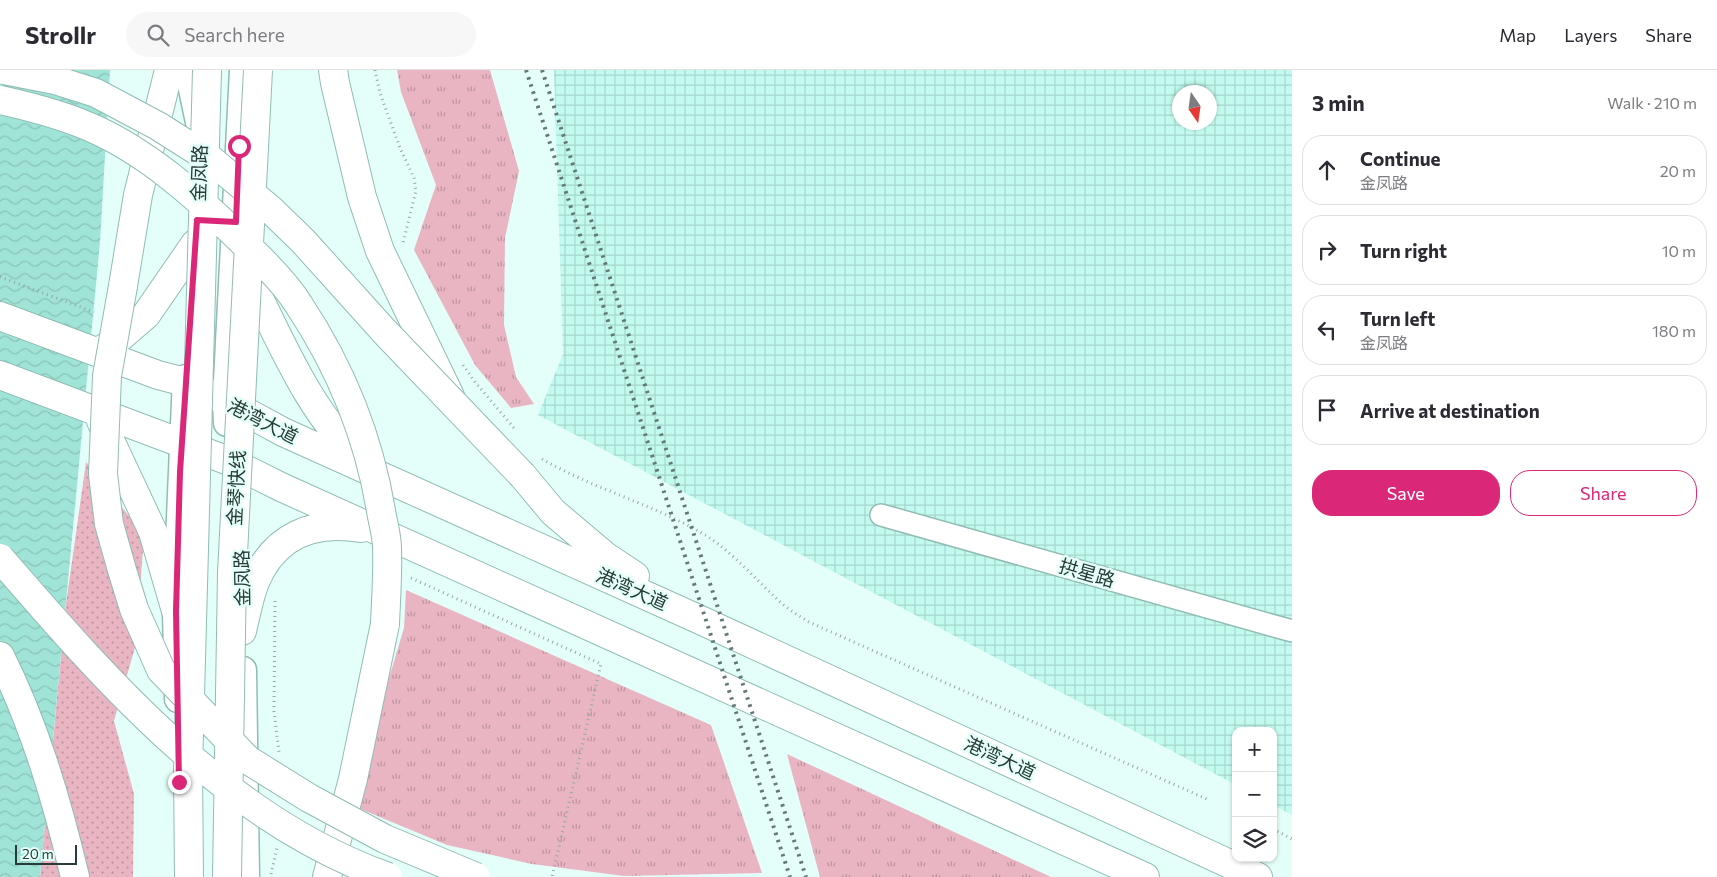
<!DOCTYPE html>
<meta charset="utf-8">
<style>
:root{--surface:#fff;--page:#f7f7f7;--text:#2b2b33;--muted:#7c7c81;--line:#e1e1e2;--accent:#db2777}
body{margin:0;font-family:Commissioner,"Noto Sans SC",sans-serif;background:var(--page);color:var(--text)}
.controls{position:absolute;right:15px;bottom:15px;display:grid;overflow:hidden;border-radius:10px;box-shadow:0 1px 4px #0004}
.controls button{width:45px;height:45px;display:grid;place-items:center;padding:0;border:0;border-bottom:1px solid var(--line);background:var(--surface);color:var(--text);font:25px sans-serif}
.compass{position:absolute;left:1172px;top:15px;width:45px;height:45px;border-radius:50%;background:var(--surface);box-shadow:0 1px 4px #0004;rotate:167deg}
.scale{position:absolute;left:15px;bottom:12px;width:62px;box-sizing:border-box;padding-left:5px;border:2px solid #293b38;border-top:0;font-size:14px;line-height:18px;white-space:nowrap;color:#293b38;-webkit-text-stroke:4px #e4fff9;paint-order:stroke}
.stop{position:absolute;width:15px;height:15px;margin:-11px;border:4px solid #db2777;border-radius:50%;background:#fff}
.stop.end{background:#db2777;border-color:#fff;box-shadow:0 1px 5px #0008}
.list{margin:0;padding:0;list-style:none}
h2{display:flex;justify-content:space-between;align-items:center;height:65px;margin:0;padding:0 20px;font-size:21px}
h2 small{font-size:16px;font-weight:400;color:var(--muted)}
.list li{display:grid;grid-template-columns:32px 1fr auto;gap:15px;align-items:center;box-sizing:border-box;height:70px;margin:0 10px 10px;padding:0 10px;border:1px solid var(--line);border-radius:20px}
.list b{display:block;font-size:19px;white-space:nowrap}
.list p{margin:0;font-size:16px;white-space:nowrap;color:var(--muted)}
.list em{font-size:16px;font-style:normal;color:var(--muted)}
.actions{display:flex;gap:10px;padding:15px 20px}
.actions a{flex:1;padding:11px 0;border:1px solid var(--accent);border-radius:20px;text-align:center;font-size:18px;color:var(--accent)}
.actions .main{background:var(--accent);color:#fff}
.icon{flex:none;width:28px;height:28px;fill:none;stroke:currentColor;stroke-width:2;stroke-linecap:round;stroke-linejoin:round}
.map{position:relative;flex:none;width:1292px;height:807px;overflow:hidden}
header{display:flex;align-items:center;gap:30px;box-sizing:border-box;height:70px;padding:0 25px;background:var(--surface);border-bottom:1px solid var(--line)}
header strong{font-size:24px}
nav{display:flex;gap:28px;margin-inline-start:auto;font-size:18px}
.search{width:350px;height:45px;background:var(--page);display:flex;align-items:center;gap:12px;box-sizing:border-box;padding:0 18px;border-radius:28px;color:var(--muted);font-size:19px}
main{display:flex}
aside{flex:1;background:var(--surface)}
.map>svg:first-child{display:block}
</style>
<header>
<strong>Strollr</strong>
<div class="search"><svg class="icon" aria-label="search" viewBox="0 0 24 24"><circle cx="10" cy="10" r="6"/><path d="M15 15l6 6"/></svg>Search here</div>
<nav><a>Map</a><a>Layers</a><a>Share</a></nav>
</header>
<main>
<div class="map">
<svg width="1292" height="807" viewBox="0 0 1292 807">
<defs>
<pattern id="industrial-grid" width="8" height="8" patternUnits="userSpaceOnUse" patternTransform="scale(1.25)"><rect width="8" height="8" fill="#c2faef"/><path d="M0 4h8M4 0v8" fill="none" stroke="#a7d7ce"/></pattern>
<pattern id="grass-tufts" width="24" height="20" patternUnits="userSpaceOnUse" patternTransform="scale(1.25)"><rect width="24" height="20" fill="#e9b5c2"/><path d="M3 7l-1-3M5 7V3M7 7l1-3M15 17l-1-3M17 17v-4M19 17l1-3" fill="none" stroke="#bd949f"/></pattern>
<pattern id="park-dots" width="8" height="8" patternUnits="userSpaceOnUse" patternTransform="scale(1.25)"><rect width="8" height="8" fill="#e9b5c2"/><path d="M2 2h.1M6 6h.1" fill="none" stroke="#bd949f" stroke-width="1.8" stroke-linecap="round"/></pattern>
<pattern id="water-waves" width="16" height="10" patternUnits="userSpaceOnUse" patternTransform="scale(1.25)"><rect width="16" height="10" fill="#a0e4d7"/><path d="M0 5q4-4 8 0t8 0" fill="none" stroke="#8ac4b9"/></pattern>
</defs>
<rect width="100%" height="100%" fill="#e4fff9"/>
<path fill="url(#industrial-grid)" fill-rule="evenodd" d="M554,0H1292V745L1273,735V661H1236V715L538,345L563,284ZM1180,22H1210V52H1180Z"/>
<path fill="url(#grass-tufts)" d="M397,0H490L519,101L505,168L504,255L516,307L534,334L511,338L475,295L414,180L436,115L401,22Z
M406,520L711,655L762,803L624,806L532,794L447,775L351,735L404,558Z
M787,684L1051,807H820Z"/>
<path fill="url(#park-dots)" d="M86,392L144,465L136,574L114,651L134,724L133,807H40L66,534Z"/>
<path fill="url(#water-waves)" d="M0,0H110L100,172L40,807H0Z"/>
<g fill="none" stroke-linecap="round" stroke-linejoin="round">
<defs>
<path id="minor" d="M881,445L1292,561"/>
<path id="major" d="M188,0L200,57
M227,353L226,331L243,0
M243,600L246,807
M178,629L176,541L186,308"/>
<path id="highway" d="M333,0L335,13L362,127L380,181L450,326
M243,195C275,258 310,349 366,393
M123,216L138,125L169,0
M0,246L158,305L185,312L226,331L283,362L696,548L1258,807
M100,281L117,270L146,245L195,174
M0,305L229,391L281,417L1145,807
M101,351L153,462L176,541
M523,406L553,442L605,486L635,506
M242,561C246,545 249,527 255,512C274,466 313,450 361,458
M0,586C35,656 57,731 75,807
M327,807L353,709L385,554"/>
</defs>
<use href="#minor" stroke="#90bcb4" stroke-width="24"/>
<use href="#major" stroke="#90bcb4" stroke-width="29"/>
<use href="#highway" stroke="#90bcb4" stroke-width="30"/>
<path stroke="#92a9a5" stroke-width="3" stroke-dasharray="1 4" stroke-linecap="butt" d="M375,0L380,23L400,78L414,108L416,121L403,173
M0,207L94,242
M463,295L475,312L514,358
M542,389C592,418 649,433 700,462C730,479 752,506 777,529C787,539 799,546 811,553L1209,730
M411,508L601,594L552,807
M275,531L274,641L279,682
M1273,759L1292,769
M271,804L277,778"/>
<use href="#minor" stroke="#fff" stroke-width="21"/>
<use href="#major" stroke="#fff" stroke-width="26"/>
<use href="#highway" stroke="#fff" stroke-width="28"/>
<path stroke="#647975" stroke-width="4" stroke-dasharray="2.5 5" stroke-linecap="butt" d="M526,0L790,807
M542,0L806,807"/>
<defs>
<path id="highway-bridge" d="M4,0L55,10L96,23L158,56L210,89L271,140L303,171L384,261L523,406
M0,30C27,36 54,43 80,53C145,78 201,130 249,178C267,195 286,214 299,235C340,297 369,368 381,441C383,453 387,466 387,478C388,503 386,529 385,554
M123,216L107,306L103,404L109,454L122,500L134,539L161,600L248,690L309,728L385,769L476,807
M0,488C109,614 227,750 388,807
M189,807L188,700L207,0
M227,807L232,503L258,0"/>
</defs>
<use href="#highway-bridge" stroke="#90bcb4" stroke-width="30" stroke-linecap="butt"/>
<use href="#highway-bridge" stroke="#fff" stroke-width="28"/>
</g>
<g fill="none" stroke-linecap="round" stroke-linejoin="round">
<path stroke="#db2777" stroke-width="6" d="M179,712L176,541L180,402L197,150L236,152L239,76"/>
</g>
<g text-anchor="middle" stroke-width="5" stroke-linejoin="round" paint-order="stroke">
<g font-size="19" fill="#293b38" stroke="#e4fff9">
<text transform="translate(199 103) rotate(-88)" y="7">金凤路</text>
<text transform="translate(263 351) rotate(27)" y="7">港湾大道</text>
<text transform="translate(236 418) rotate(-87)" y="7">金琴快线</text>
<text transform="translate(1087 503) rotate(16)" y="7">拱星路</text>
<text transform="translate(242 508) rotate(-91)" y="7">金凤路</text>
<text transform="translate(632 519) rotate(24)" y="7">港湾大道</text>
<text transform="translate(1000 688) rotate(25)" y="7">港湾大道</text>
</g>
</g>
</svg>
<div class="controls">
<button>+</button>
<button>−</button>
<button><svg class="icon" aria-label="layers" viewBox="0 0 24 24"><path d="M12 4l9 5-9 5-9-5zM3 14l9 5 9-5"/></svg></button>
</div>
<svg class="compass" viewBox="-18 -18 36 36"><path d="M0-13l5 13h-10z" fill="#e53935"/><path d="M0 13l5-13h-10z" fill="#7c7c81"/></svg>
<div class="scale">20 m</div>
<div class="stop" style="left:239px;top:76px"></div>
<div class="stop end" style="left:179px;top:712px"></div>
</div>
<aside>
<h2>3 min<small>Walk · 210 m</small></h2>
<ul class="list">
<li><svg class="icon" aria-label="ahead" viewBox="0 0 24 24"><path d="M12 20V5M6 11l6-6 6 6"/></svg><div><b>Continue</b><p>金凤路</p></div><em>20 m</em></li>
<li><svg class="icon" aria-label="right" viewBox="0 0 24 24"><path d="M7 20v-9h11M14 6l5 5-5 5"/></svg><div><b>Turn right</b></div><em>10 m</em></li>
<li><svg class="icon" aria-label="left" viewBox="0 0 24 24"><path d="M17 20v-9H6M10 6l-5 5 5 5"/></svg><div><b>Turn left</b><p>金凤路</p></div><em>180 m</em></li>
<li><svg class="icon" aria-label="arrive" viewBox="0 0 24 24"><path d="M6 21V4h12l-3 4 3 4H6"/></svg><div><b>Arrive at destination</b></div></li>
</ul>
<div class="actions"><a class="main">Save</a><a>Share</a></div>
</aside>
</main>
